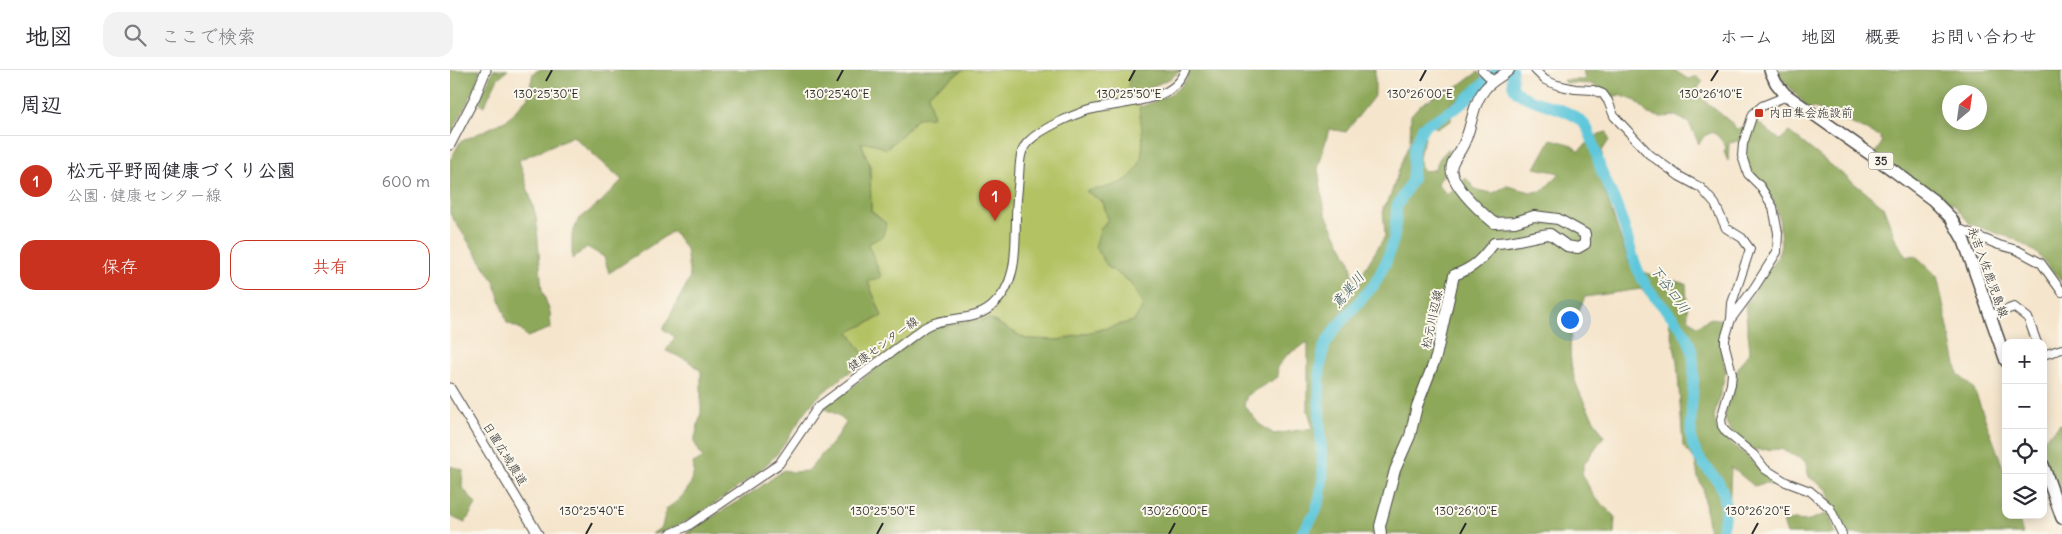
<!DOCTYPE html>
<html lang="ja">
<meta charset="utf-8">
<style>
:root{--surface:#fff;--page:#f2f2f3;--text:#2b2b33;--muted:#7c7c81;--line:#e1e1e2;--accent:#c8321e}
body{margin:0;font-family:Delius,"Klee One",sans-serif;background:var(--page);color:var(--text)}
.controls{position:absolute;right:15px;bottom:15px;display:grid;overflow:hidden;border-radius:10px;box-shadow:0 2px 12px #0003}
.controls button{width:45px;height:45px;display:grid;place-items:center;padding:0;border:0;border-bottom:1px solid var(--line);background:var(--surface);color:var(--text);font:25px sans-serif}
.compass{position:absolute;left:1492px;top:15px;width:45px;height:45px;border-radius:50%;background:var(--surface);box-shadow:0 2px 12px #0003;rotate:29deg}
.you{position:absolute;left:1119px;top:249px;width:18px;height:18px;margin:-12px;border:4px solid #fff;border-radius:50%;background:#1a73e8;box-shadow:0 0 0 8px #1a73e833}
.badge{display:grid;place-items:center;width:32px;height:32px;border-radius:50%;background:var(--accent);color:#fff;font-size:16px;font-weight:700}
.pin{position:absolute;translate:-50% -41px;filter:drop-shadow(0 1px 2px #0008)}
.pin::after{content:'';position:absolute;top:26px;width:18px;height:15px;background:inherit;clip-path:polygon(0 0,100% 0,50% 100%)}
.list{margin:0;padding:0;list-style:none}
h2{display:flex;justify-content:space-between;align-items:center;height:65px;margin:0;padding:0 20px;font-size:21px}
h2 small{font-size:16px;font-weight:400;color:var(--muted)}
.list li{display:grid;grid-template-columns:32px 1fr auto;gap:15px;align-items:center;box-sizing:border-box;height:90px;padding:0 20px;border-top:1px solid var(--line)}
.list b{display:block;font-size:19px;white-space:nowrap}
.list p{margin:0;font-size:16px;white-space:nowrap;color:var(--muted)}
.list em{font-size:16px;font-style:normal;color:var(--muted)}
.actions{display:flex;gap:10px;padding:15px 20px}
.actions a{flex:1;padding:11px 0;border:1px solid var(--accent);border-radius:15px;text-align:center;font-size:18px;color:var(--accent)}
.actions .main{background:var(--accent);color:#fff}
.icon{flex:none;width:28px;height:28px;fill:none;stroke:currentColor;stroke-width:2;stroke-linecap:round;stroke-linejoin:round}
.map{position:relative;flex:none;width:1612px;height:464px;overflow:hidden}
header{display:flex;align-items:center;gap:30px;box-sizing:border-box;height:70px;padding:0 25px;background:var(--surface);border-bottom:1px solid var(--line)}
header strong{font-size:24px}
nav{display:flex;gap:28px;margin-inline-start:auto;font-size:18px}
.search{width:350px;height:45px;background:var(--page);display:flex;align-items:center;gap:12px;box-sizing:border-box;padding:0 18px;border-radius:15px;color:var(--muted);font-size:19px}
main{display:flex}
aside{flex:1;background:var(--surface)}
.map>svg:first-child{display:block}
</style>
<header>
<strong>地図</strong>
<div class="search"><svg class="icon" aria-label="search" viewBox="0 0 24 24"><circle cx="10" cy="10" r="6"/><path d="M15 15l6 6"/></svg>ここで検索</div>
<nav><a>ホーム</a><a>地図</a><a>概要</a><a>お問い合わせ</a></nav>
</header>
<main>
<aside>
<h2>周辺<small></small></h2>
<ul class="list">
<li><span class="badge">1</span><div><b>松元平野岡健康づくり公園</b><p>公園 · 健康センター線</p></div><em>600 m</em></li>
</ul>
<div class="actions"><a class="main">保存</a><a>共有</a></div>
</aside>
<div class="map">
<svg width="1612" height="464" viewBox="0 0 1612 464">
<rect width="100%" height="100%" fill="#fbf7ec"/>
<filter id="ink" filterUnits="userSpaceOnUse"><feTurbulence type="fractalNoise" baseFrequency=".02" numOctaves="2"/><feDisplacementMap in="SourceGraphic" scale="10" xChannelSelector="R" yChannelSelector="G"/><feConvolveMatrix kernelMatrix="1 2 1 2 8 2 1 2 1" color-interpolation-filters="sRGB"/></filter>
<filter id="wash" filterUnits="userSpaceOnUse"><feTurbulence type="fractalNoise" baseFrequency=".0096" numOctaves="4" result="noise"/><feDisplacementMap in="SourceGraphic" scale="20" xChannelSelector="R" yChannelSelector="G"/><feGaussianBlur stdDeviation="1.12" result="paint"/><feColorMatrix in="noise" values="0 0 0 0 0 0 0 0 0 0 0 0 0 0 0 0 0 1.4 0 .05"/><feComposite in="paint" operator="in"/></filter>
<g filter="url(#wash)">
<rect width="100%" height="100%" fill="#f5e5cc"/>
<path fill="#b3c264" stroke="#6f7648" d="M513,0H731L721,8L690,22C688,51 707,101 667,115C657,118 647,119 637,122L653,132L658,149L650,160L658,197L680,212L693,236L684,251L609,270L576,269L540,249L481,258L425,301L398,262L432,246L418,212L431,206L418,174L421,141L420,96L411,72L422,73L436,79L454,63L467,48L478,25L487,17Z"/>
<path fill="#8ea85a" stroke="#5c6a42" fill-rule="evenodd" d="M0,0H30L24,20L0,66Z
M43,0H58L48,8L34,36L29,33Z
M89,0H158L162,3L163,0H513L487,17L478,25L483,47L467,48L454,63L436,79L422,73H411L420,96L421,141L436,153L433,166L418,174L431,207L418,212L432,246L399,262L416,289C401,302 383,313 368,327C354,340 340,368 326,385C309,405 227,464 202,464L212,457L216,439C232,429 247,413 243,393L253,388L244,372L251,342V301L237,290L216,281L225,267L213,259L240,208L236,179L223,161L159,203L154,187L137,177L122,189V165L128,150L151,132L172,110L123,66L69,90L86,146L92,220L100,242L101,258L77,267L69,258L57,253L44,211L0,144V91L10,72L57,50L78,27L83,3Z
M681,0H731L721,8L690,22L678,17Z
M740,0H925V25L896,62L879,59L868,99L875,143L900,191L905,215L935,166L933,138L940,127L953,88L960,72L961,45L969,36L983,27L1004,19L1028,2L1033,9L1009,29L1001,33V51L988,58L970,52L975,69C970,80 966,89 973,101L984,100L990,88L998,79L997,95L988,114L997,125L1016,108L1026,120L1043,123L1057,116L1081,122L1092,121L1110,103L1085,98L1101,69L1120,74L1128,81L1149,64L1157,62L1159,70L1152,81L1154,119L1179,193L1196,203L1236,214L1238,248L1247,256L1261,248L1275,250L1270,272L1276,301L1264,347L1267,361L1299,388L1312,402L1327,412L1324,416L1315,413L1304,416L1281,397L1279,444L1275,464H1259L1253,418L1248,408L1245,390L1233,376L1227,291L1218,247L1191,219L1135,227C1131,236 1125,246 1123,255C1113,300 1131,329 1154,366L1134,394L1132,403L1143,425L1165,447L1164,464H235L306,420L334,400L343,402L358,401L387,367L396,353L388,345L373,338L481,258L540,249L576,269L609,270L684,251L693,236L680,212L658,197L645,177L650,160L658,149L653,132L636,121C646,119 658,118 667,114C700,103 693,65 689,38C708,29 734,23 740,0ZM858,272V341L863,358L824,364L809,354L794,335L797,325L828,307L827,297L838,284Z
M1133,0H1224L1238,9L1247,6L1253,11L1248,18V25L1284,55L1285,59L1295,57L1293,70L1279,73L1278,91L1274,82L1276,77L1269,67L1263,62L1254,66L1249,74L1239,53L1226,46L1210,47L1198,44L1186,31L1169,25L1162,27L1142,14L1116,13L1113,10H1135Z
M1328,0H1612V212L1587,183L1564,169L1520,154L1503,133L1496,136L1425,83L1432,73L1430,66L1365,38L1359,39L1333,10ZM1500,22H1530V52H1500Z
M1304,51L1310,54L1330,70L1339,62L1433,136L1445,168L1456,187L1465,185L1487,206L1508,304L1524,319L1556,405V445H1568L1573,464H1395L1380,434L1378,420L1359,407L1355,391L1331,379L1303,380C1292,370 1274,361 1275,344L1289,296L1300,281L1295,235L1327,189L1331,174L1329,147L1324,132L1301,102L1295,85L1296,74Z
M1610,354L1612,355V438L1593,384V370Z
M0,396L13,400L12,417L26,434L15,453L0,446Z
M1378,443L1386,464H1337L1333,452L1345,450L1357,451Z"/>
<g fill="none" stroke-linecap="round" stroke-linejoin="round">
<path stroke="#5fc7db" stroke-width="11" d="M1062,1C1062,5 1062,12 1063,16C1070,35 1123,34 1137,58C1144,70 1146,84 1150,97C1156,112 1164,127 1169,142C1179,167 1182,195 1197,217C1211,238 1233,252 1241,278C1249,307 1237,342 1242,372C1243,378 1247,384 1250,389C1255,397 1263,404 1269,413C1278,428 1276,448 1270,464
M851,464L865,443L870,427L873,407L869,334L870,300L874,277L884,260L924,215L936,192L944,168L947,136L962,110L964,78L973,57L1009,36L1048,0"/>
</g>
</g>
<g filter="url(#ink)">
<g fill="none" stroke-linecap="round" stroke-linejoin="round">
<defs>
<path id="minor" d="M1032,0L1043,11
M1085,0L1095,10L1107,15L1125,19L1143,20L1153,24L1158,31L1164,46L1199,84L1229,106L1251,118L1265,134L1276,158L1292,168L1300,179L1282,233L1281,249
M1335,24L1332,28L1312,36L1303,44L1293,74L1292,86L1298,104L1310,116L1323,137L1328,163L1327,182L1304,218L1281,249L1275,269V276L1282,303L1281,314L1271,349L1272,356L1276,362L1304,385L1315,399L1336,412L1360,421L1380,438L1392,464
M1507,158L1549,175L1567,180L1591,193L1612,222
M1540,246L1564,237L1578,248L1587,273
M1593,285L1612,279
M220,464L238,456L329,394L368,337L475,257C496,245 523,253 542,236C568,214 565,179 566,148C566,134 568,120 569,106C570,94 569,80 579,71C591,59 622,45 639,40C669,32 724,34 736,0"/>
<path id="tertiary" d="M0,75L25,27L36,0
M0,318L88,464"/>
<path id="secondary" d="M931,464L930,456L945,400L960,366L967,336L986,287L1004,205C1024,198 1031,190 1044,173C1065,173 1080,166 1100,164L1117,176L1128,178L1135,174V164L1108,149L1084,146L1065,152L1044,153C1031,142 1007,120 1002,103C999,93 1007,87 1011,79C1023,60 1020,37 1035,19C1041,11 1051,7 1059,0"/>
<path id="primary" d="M1320,0L1326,13L1335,24L1444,101L1483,130L1501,148L1514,171L1556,291
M1593,395L1612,448"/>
</defs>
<use href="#minor" stroke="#494743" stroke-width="10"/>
<use href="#tertiary" stroke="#494743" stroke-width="11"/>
<use href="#secondary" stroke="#494743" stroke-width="12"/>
<use href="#primary" stroke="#494743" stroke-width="14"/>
<use href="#minor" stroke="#fff" stroke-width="8"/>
<use href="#tertiary" stroke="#fff" stroke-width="9"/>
<use href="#secondary" stroke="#fff" stroke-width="10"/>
<use href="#primary" stroke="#fff" stroke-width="11"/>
</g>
</g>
<path fill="none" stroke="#2b2b2b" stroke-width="2" d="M96,11L102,0M387,11L393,0M679,11L685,0M970,11L976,0M1261,11L1268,0M136,464L142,453M427,464L433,453M719,464L725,453M1010,464L1016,453M1302,464L1308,453"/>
<rect fill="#c8321e" stroke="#fbf7ec" stroke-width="2" x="1304" y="38" width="10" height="10" rx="2.5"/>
<g text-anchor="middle" stroke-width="4" stroke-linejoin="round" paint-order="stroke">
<rect fill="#fbf7ec" stroke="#696865" stroke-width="1" x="1418.5" y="82.5" width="25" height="17" rx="4"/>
<g font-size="11" font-weight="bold" fill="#2b2b2b">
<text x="1431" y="95">35</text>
</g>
<g font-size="12" fill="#2b2b2b" stroke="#fbf7ec" text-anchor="start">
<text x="1319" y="47">内田集会施設前</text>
</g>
<g font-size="12" fill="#2b2b2b" stroke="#fbf7ec">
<text transform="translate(1538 202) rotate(70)" y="4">永吉入佐鹿児島線</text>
<text transform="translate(982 249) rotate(-78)" y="4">松元川辺線</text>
<text transform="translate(433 274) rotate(-36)" y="4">健康センター線</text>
<text transform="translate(55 384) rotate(58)" y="4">日置広域農道</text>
</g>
<g font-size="14" font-style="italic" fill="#3b5a60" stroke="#fbf7ec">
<text transform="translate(1220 219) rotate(54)" y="5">下谷口川</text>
<text transform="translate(898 220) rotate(-50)" y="5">鳶巣川</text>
</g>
</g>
<g font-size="12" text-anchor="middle" fill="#2b2b2b" stroke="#fbf7ec" stroke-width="4" stroke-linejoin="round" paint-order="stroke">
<text x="96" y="28">130°25'30"E</text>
<text x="387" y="28">130°25'40"E</text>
<text x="679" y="28">130°25'50"E</text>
<text x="970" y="28">130°26'00"E</text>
<text x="1261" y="28">130°26'10"E</text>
<text x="142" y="445">130°25'40"E</text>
<text x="433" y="445">130°25'50"E</text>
<text x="725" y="445">130°26'00"E</text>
<text x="1016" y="445">130°26'10"E</text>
<text x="1308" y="445">130°26'20"E</text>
</g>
</svg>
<div class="controls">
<button>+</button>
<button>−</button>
<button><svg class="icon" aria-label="locate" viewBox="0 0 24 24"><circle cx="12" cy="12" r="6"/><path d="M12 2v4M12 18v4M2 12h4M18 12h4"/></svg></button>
<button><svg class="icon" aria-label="layers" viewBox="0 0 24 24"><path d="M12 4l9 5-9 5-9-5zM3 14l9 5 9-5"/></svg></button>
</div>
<svg class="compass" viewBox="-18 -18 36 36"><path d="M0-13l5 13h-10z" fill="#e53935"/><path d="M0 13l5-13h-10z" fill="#7c7c81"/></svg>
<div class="you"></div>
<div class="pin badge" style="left:545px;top:151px">1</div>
</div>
</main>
